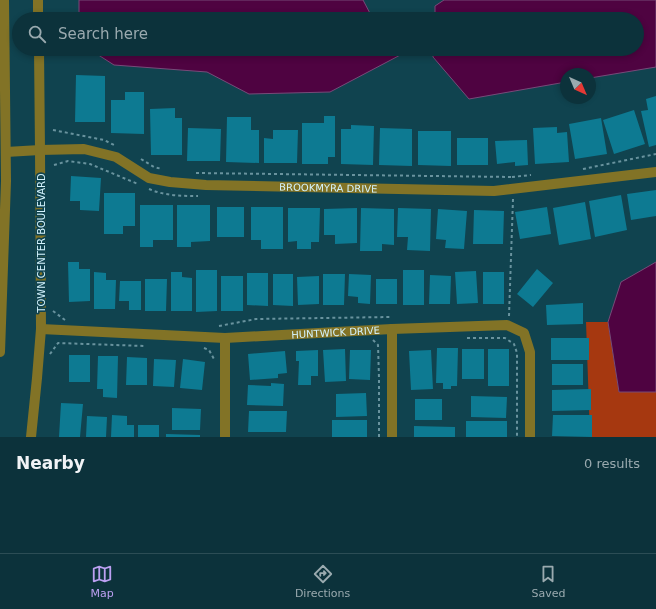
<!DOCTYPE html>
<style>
:root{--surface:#0c323b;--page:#153a42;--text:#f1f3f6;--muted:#9aaaaf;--line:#2c4d55;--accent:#bca0f2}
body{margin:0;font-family:"DejaVu Sans",sans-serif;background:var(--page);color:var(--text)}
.compass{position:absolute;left:560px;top:68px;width:36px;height:36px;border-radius:50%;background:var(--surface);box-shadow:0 2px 6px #0003;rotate:136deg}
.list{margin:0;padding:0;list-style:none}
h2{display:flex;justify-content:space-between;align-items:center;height:52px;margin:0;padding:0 16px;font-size:17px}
h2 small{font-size:13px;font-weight:400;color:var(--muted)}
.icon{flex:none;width:22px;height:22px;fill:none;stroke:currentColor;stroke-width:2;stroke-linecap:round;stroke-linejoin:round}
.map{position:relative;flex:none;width:656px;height:437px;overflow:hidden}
.search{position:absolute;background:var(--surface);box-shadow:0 2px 6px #0003;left:12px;right:12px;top:12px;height:44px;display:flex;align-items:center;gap:10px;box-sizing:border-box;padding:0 14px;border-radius:22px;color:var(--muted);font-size:15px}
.sheet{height:116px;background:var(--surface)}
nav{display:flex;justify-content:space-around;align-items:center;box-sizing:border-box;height:56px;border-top:1px solid var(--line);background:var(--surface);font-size:11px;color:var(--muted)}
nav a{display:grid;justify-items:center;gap:2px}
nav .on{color:var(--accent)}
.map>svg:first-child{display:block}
</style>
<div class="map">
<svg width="656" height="437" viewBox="0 0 656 437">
<rect width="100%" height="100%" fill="#10434f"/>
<path fill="#a63810" d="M586,322H608L619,392H656V437H590Z"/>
<path fill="#4f0341" stroke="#774b79" d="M79,0H363L373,19H79Z
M444,0H656V67L590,78V74H566V82L469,99L433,57V49H637V19H435V6Z
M89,49H402L406,52L330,92L249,94L207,72L114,65Z
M656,262V392H619L608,322L621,282Z"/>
<path fill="#0d7a92" d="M76,75L105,76V122H75Z
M125,92H144V134L111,133V100H125Z
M656,96V145L649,147L641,111L648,110L646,99Z
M175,108V118H182V155H151L150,109Z
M634,110L645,144L614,154L603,120Z
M324,116H335V157H328V164H302V123H324Z
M227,117H251V130H259V163L226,162Z
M601,118L607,154L575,159L569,124Z
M351,125L374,126L373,165L341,164V129H351Z
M557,127V133L567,132L569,162L535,164L533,128Z
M188,128L221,129L220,161H187Z
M380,128L412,129V166L379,165Z
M273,130H298L297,163H264V138L273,139Z
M418,131H451V166L418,165Z
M457,138H488V165H457Z
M527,140L528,165L515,166V162L497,164L495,141Z
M71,176L101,178L99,211L80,210V201H70Z
M656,190V216L631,220L627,194Z
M104,193H135V226H123V234H104Z
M621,195L627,230L595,237L589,201Z
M585,202L591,239L559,245L553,208Z
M140,205H173V240H153V247H140Z
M177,205H210V241L191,242V247H177Z
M217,207H244V237H217Z
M251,207H283V249H261V240H251Z
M547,207L551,234L520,239L515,212Z
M288,208H320L319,242H311V249H297V241L288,242Z
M357,208V243L335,244V235H324V209Z
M361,208L394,209V245L382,244V251H360Z
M398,208L431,209L430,251L407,250L408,237H397Z
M438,209L467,211L464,249L445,248L446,240L436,239Z
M474,210L504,211L503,244H473Z
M68,262H79V269H90V301L69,302Z
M537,269L553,283L533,307L517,294Z
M196,270H217V311L196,312Z
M403,270H424V305H403Z
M476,271L478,303L457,304L455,272Z
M94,272L106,273V280H116L115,309H94Z
M171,272H182V277L192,278V311H171Z
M483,272H504V304H483Z
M247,273H268V306L247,305Z
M273,274H293V306L273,305Z
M323,274H345L344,305H323Z
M349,274L371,275L370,304L358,303V297L348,296Z
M430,275L451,276L450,304H429Z
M221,276H243V311H221Z
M319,276V304L298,305L297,277Z
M145,279H167L166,311H145Z
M376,279H397V304H376Z
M120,281H141V310H129V301H119Z
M583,303V324L547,325L546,305Z
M551,338H589V360H551Z
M437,348H458L457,386H451V389H443V383H436Z
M345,349L346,381L325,382L323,350Z
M462,349H484V379H462Z
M488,349H509V386H488Z
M318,350V376H311V385H298L299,361H296V351Z
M350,350H371L370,380L349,379Z
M431,350L433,389L411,390L409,351Z
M285,351L287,373L278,374V378L250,380L248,354Z
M69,355H90V382H69Z
M98,356H118L117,398L103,397V389H97Z
M127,357L147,358V385H126Z
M154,359L176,360L174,387L153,386Z
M183,359L205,362L202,390L180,388Z
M552,364H583V385H552Z
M271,383L284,384L283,406L247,405L248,385L271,386Z
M591,389V410L552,411V390Z
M366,393L367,416L336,417V394Z
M471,396L507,397L506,418L471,417Z
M415,399H442V420H415Z
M61,403L83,404L80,437H59Z
M172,408L201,409L200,430H172Z
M249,411H287L286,432H248Z
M112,415L127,416V425H134V437H111Z
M553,415H592V437L552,436Z
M87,416L107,417L106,437H86Z
M332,420H367V437H332Z
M466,421H507V437H466Z
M138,425H159V437H138Z
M414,426L455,427V437H414Z
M166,434L200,435V437H166Z"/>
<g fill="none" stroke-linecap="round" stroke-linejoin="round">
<path stroke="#69939e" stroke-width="2" stroke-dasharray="3 3" stroke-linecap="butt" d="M53,130L104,140L114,145
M141,159L154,167L162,169
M54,165L68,161L90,164L138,184
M583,169L656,154
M196,173L512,177V178
M512,177L531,175
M149,189C165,196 182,196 198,196
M53,311L65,320
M509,316L513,199
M219,326L256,319L390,317
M467,338H505L514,344L517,353V437
M373,340L378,345L379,378V437
M204,348L209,350L214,359
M50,354L58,343L144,346"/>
<g stroke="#827326" stroke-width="10">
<path id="s1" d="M6,152L40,150L84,149L116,157L149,178L170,182L206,185L494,191L656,172"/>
<path id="s2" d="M41,329L225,338L392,329L507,325L524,333L530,352V437"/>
<path d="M392,329V437"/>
<path d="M225,437V338"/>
</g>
<path stroke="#827326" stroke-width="10" d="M38,0V19
M0,352L6,181L4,0
M31,437L37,378L41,329L40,150L39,49"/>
</g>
<g text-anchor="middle" stroke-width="3.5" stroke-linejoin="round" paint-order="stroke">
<g font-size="10" fill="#d4f3fd" stroke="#10434f">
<text dy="4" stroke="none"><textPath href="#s1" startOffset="330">BROOKMYRA DRIVE</textPath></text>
<text transform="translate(41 243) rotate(-90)" y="4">TOWN CENTER BOULEVARD</text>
<text dy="4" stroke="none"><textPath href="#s2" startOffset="295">HUNTWICK DRIVE</textPath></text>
</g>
</g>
</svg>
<svg class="compass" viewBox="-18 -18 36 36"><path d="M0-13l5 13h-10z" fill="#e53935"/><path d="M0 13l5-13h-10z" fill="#9aaaaf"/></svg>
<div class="search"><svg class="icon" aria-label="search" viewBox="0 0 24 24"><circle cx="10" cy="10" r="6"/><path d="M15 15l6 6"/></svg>Search here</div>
</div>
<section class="sheet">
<h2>Nearby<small>0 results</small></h2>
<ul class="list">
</ul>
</section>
<nav>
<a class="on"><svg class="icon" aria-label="map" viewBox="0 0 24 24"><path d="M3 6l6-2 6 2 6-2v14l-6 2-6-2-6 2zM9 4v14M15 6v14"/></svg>Map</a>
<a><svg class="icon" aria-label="directions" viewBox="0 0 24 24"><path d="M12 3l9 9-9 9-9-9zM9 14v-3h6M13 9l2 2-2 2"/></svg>Directions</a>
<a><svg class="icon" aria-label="saved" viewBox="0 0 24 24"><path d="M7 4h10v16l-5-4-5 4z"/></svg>Saved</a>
</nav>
